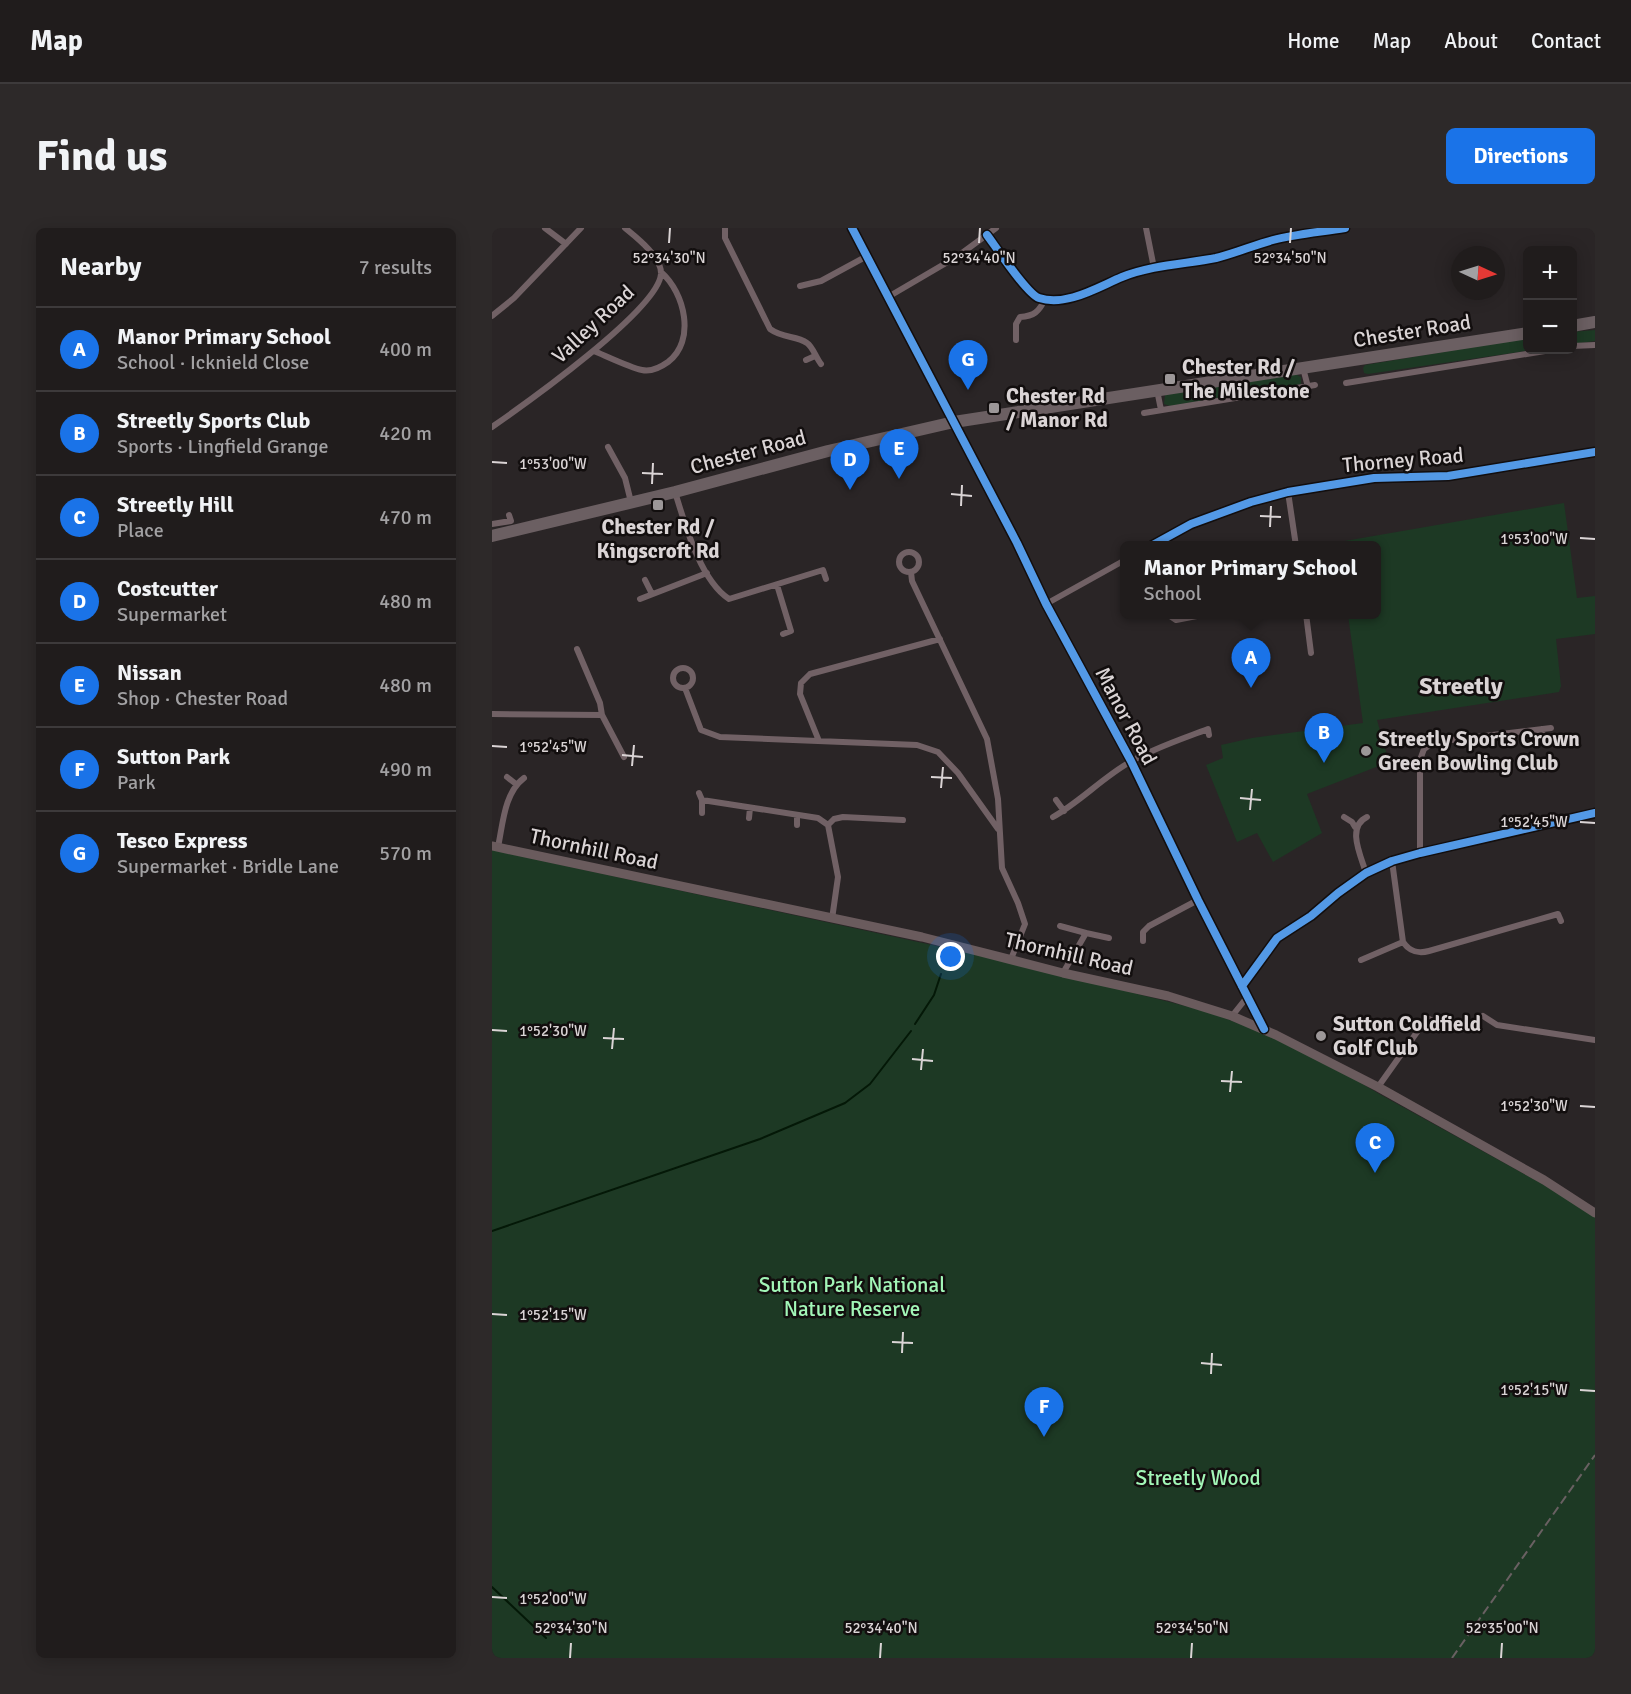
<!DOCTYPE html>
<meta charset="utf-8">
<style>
:root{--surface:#201c1c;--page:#2d2929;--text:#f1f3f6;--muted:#a2a1a3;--line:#3d3a3b;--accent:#1a73e8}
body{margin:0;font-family:Signika,sans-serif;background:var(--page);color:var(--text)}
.controls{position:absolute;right:18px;top:18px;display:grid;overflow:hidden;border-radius:9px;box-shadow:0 3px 15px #0003}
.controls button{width:54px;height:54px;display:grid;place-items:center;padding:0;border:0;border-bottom:2px solid var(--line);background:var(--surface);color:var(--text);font:30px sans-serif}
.compass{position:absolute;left:959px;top:18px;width:54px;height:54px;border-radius:50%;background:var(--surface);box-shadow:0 3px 15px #0003;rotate:94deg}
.you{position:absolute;left:459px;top:729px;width:21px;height:21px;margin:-15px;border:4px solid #fff;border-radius:50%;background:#1a73e8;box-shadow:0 0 0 9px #1a73e833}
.badge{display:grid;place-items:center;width:39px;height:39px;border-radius:50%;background:var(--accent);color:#fff;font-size:20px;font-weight:700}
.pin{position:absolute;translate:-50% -50px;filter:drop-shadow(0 2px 3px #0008)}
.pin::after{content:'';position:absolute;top:32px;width:21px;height:18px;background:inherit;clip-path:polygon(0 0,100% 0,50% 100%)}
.popup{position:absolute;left:628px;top:313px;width:261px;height:78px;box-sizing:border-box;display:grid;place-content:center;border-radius:9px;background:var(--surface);filter:drop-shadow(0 2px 4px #0005);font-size:20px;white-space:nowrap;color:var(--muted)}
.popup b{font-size:22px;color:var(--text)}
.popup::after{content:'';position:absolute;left:50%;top:100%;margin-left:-12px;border:12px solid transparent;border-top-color:var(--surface)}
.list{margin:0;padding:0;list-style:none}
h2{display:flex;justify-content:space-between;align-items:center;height:78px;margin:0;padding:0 24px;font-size:26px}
h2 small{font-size:20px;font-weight:400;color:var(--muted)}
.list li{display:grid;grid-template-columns:39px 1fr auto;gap:18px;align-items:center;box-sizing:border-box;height:84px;padding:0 24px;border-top:2px solid var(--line)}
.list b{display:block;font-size:22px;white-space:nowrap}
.list p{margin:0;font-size:20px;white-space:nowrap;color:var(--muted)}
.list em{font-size:20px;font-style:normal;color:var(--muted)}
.map{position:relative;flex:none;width:1103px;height:1430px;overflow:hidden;border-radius:9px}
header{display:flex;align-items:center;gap:36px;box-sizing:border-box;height:84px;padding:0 30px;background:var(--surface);border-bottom:2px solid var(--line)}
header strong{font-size:28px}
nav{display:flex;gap:33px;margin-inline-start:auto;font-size:21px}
.intro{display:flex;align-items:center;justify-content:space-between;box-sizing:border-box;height:144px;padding:0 36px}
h1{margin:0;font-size:42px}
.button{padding:15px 27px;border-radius:9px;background:var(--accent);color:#fff;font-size:21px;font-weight:700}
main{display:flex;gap:36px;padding:0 36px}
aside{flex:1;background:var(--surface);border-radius:9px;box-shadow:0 3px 15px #0003}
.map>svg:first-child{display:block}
</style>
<header>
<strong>Map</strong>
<nav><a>Home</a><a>Map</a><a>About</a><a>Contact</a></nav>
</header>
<div class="intro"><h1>Find us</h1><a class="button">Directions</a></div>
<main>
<aside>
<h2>Nearby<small>7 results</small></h2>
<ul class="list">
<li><span class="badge">A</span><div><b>Manor Primary School</b><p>School · Icknield Close</p></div><em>400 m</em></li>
<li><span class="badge">B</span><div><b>Streetly Sports Club</b><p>Sports · Lingfield Grange</p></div><em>420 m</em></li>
<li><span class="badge">C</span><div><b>Streetly Hill</b><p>Place</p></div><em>470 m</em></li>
<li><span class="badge">D</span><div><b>Costcutter</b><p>Supermarket</p></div><em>480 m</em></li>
<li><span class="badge">E</span><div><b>Nissan</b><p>Shop · Chester Road</p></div><em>480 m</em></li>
<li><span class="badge">F</span><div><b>Sutton Park</b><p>Park</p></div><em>490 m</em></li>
<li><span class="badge">G</span><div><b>Tesco Express</b><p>Supermarket · Bridle Lane</p></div><em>570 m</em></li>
</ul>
</aside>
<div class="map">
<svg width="1103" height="1430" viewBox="0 0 1103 1430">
<rect width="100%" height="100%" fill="#2a2526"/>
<path fill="#1d3924" d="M1103,102V113L1081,116L1080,104Z
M1035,110L1036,122H1041L876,146L872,145L871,140L873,137Z
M803,146L809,149V156L678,178L672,176L673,167Z
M1072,275L1085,370L1103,368V406L1064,411L1069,458L1067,464L885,492L897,534L815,566L830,605L781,634L765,605L745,614L714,537L731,530L729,517L760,510L871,495L856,387L885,386V318L848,317L847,314Z
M0,622L523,735L717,784L776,807L842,839L889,867L1056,959L1103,989V1430H0Z"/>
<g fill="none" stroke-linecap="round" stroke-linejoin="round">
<path stroke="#041807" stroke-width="2" d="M453,734L456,727
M423,796L442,767L449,746
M0,1003L268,911L353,875L378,856L419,803
M0,1359L54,1410"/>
<path stroke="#716165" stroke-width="6" d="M53,0L74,16
M233,0V10L278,101C292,111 304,107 315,115C321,119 324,130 329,136
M360,0L525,315L554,376L639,533L706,672L772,801
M654,0L662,40
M495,7C504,19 535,66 547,70C574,79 606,59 630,49C660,37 693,36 724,30C744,25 762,17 781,12C804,6 829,4 853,0
M308,58L329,53L375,28
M396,69L466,28L504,0
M0,88L22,70L89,0
M524,112V96L528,89C542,88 547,84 553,71
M1080,118L1103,117
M102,123C114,128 139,140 150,142C159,144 169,139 176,134C204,113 193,65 169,44
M314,132L323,128
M811,140L816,159
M854,155L1059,122
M665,162L669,182
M652,185L823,157
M0,199C33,176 166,82 169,46C170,29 144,9 133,0
M116,219L133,250L139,274
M183,264C193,296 208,352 237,371L331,342L334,351
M796,264L804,318
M0,296L19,293L17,287
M659,318L699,296L759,274L796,264L882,250L956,248L1103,224
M407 334a10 10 0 1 1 20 0a10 10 0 1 1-20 0Z
M419,344L420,353L495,511L506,571L510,640L526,675L533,696L519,731
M153,352L160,366
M285,357L299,403L291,406
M148,371L215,345
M554,376L633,332
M675,386L684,392L715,386
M814,386L819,425
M85,421L108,475L110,487L132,529
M181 450a10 10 0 1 1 20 0a10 10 0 1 1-20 0Z
M193,460L209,502L228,509L425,517L446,524L466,545L506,601
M0,486L110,487
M1050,501L1051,513
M327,513L308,466L309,455L318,446L448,411
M15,549L24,556
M207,565L210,572L326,590L336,597L346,649L340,691
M564,572L572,583
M210,585V572
M561,589C588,574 610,550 638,534C662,520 690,511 716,501L717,507
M852,589L860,594L863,599
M257,590L258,580
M305,597V587
M336,597L342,591L351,589L411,592
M6,619C11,596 12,565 32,550
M928,625V532L932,521L942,514L1059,500
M900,633L911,714C918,724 926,726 937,723L1066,686L1069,693
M874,645C869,628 854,599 875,589
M568,698L594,705L571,745
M594,705L617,710
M651,713V704L657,698L706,672
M869,732L911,714
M750,758L785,710L819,688L846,665L874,645L900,633L928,625L1103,585
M740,788L756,768
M991,788L1005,797L1103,812
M886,859L935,790L945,795"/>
<path stroke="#6a5b5d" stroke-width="9" d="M0,618L430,709L571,745L676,768L740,788L784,807L886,859L1052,952L1103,985"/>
<path stroke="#6b5f62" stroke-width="12" d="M1080,98L1103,94
M0,308L183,264L336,223L462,194L1036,105"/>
<path stroke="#696062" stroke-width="2" stroke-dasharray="9 4.5" stroke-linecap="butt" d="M960,1430L1103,1227"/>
<defs>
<path id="cycleway" d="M360,0L525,315L554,376L639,533L706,672L772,801
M495,7C504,19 535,66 547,70C574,79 606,59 630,49C660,37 693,36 724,30C744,25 762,17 781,12C804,6 829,4 853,0
M659,318L699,296L759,274L796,264L882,250L956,248L1103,224
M750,758L785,710L819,688L846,665L874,645L900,633L928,625L1103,585"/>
</defs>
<use href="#cycleway" stroke="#120e0e" stroke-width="11"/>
<use href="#cycleway" stroke="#5399e6" stroke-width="8"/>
</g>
<path fill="none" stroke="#dad4d5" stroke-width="2" d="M177,15L178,0M487,15L488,0M798,15L799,0M0,234L15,235M150,245L171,246M160,256L161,235M459,266L480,268M469,278L470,257M768,288L789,289M778,299L779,278M1088,310L1103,311M0,518L15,519M130,527L151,529M140,538L142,517M439,549L460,550M449,560L451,539M748,570L769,572M758,582L760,561M1088,594L1103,595M0,802L15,803M111,810L132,811M120,821L122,800M420,831L441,833M429,842L431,821M729,853L750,854M738,864L740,843M1088,878L1103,879M0,1086L15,1087M400,1114L421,1115M410,1125L411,1104M709,1135L730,1137M719,1146L720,1125M1088,1162L1103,1163M0,1369L15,1370M78,1430L79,1415M388,1430L389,1415M699,1430L700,1415M1009,1430L1010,1415"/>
<g fill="#9c9798" stroke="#120e0e" stroke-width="2">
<rect x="672" y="145" width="12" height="12" rx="3"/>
<rect x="496" y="174" width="12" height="12" rx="3"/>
<rect x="160" y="271" width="12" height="12" rx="3"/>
<circle cx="874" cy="523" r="6"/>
<circle cx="829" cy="808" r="6"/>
</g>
<g text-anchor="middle" stroke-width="5" stroke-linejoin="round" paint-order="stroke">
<g font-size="21" fill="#dad4d5" stroke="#120e0e">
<text transform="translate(101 96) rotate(-43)" y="7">Valley Road</text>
<text transform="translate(920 103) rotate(-9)" y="7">Chester Road</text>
<text transform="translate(256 224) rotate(-15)" y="7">Chester Road</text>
<text transform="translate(911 232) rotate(-5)" y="7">Thorney Road</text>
<text transform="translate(634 488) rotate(62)" y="7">Manor Road</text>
<text transform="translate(102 621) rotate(12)" y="7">Thornhill Road</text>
<text transform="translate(577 726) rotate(13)" y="7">Thornhill Road</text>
</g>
<g font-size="21" font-weight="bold" fill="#dad4d5" stroke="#120e0e" text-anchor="start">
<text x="690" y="146">Chester Rd /<tspan x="690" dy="24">The Milestone</tspan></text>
<text x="514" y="175">Chester Rd<tspan x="514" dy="24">/ Manor Rd</tspan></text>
<text x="166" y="306" text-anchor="middle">Chester Rd /<tspan x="166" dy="24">Kingscroft Rd</tspan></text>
<text x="886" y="518">Streetly Sports Crown<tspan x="886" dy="24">Green Bowling Club</tspan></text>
<text x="841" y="803">Sutton Coldfield<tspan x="841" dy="24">Golf Club</tspan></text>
</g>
<g font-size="21" fill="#a2f6b7" stroke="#120e0e">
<text x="360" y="1064">Sutton Park National<tspan x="360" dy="24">Nature Reserve</tspan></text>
<text x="706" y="1257">Streetly Wood</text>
</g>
<g font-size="24" font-weight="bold" fill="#dad4d5" stroke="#120e0e">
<text x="969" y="466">Streetly</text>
</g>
</g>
<g font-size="15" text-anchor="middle" fill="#dad4d5" stroke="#120e0e" stroke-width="5" stroke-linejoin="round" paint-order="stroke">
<text x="177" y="35">52°34'30"N</text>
<text x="487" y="35">52°34'40"N</text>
<text x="798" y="35">52°34'50"N</text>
<text x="61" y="241">1°53'00"W</text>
<text x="1042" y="316">1°53'00"W</text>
<text x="61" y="524">1°52'45"W</text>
<text x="1042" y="599">1°52'45"W</text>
<text x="61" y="808">1°52'30"W</text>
<text x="1042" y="883">1°52'30"W</text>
<text x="61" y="1092">1°52'15"W</text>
<text x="1042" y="1167">1°52'15"W</text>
<text x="61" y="1376">1°52'00"W</text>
<text x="79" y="1405">52°34'30"N</text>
<text x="389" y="1405">52°34'40"N</text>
<text x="700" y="1405">52°34'50"N</text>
<text x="1010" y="1405">52°35'00"N</text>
</g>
</svg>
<div class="controls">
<button>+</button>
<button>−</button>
</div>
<svg class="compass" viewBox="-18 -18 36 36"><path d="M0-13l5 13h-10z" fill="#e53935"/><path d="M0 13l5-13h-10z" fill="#a2a1a3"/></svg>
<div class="you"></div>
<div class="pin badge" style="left:759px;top:460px">A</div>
<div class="popup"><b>Manor Primary School</b>School</div>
<div class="pin badge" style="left:832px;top:535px">B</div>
<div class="pin badge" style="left:883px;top:945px">C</div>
<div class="pin badge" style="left:358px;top:262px">D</div>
<div class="pin badge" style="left:407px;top:251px">E</div>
<div class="pin badge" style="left:552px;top:1209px">F</div>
<div class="pin badge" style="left:476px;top:162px">G</div>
</div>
</main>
